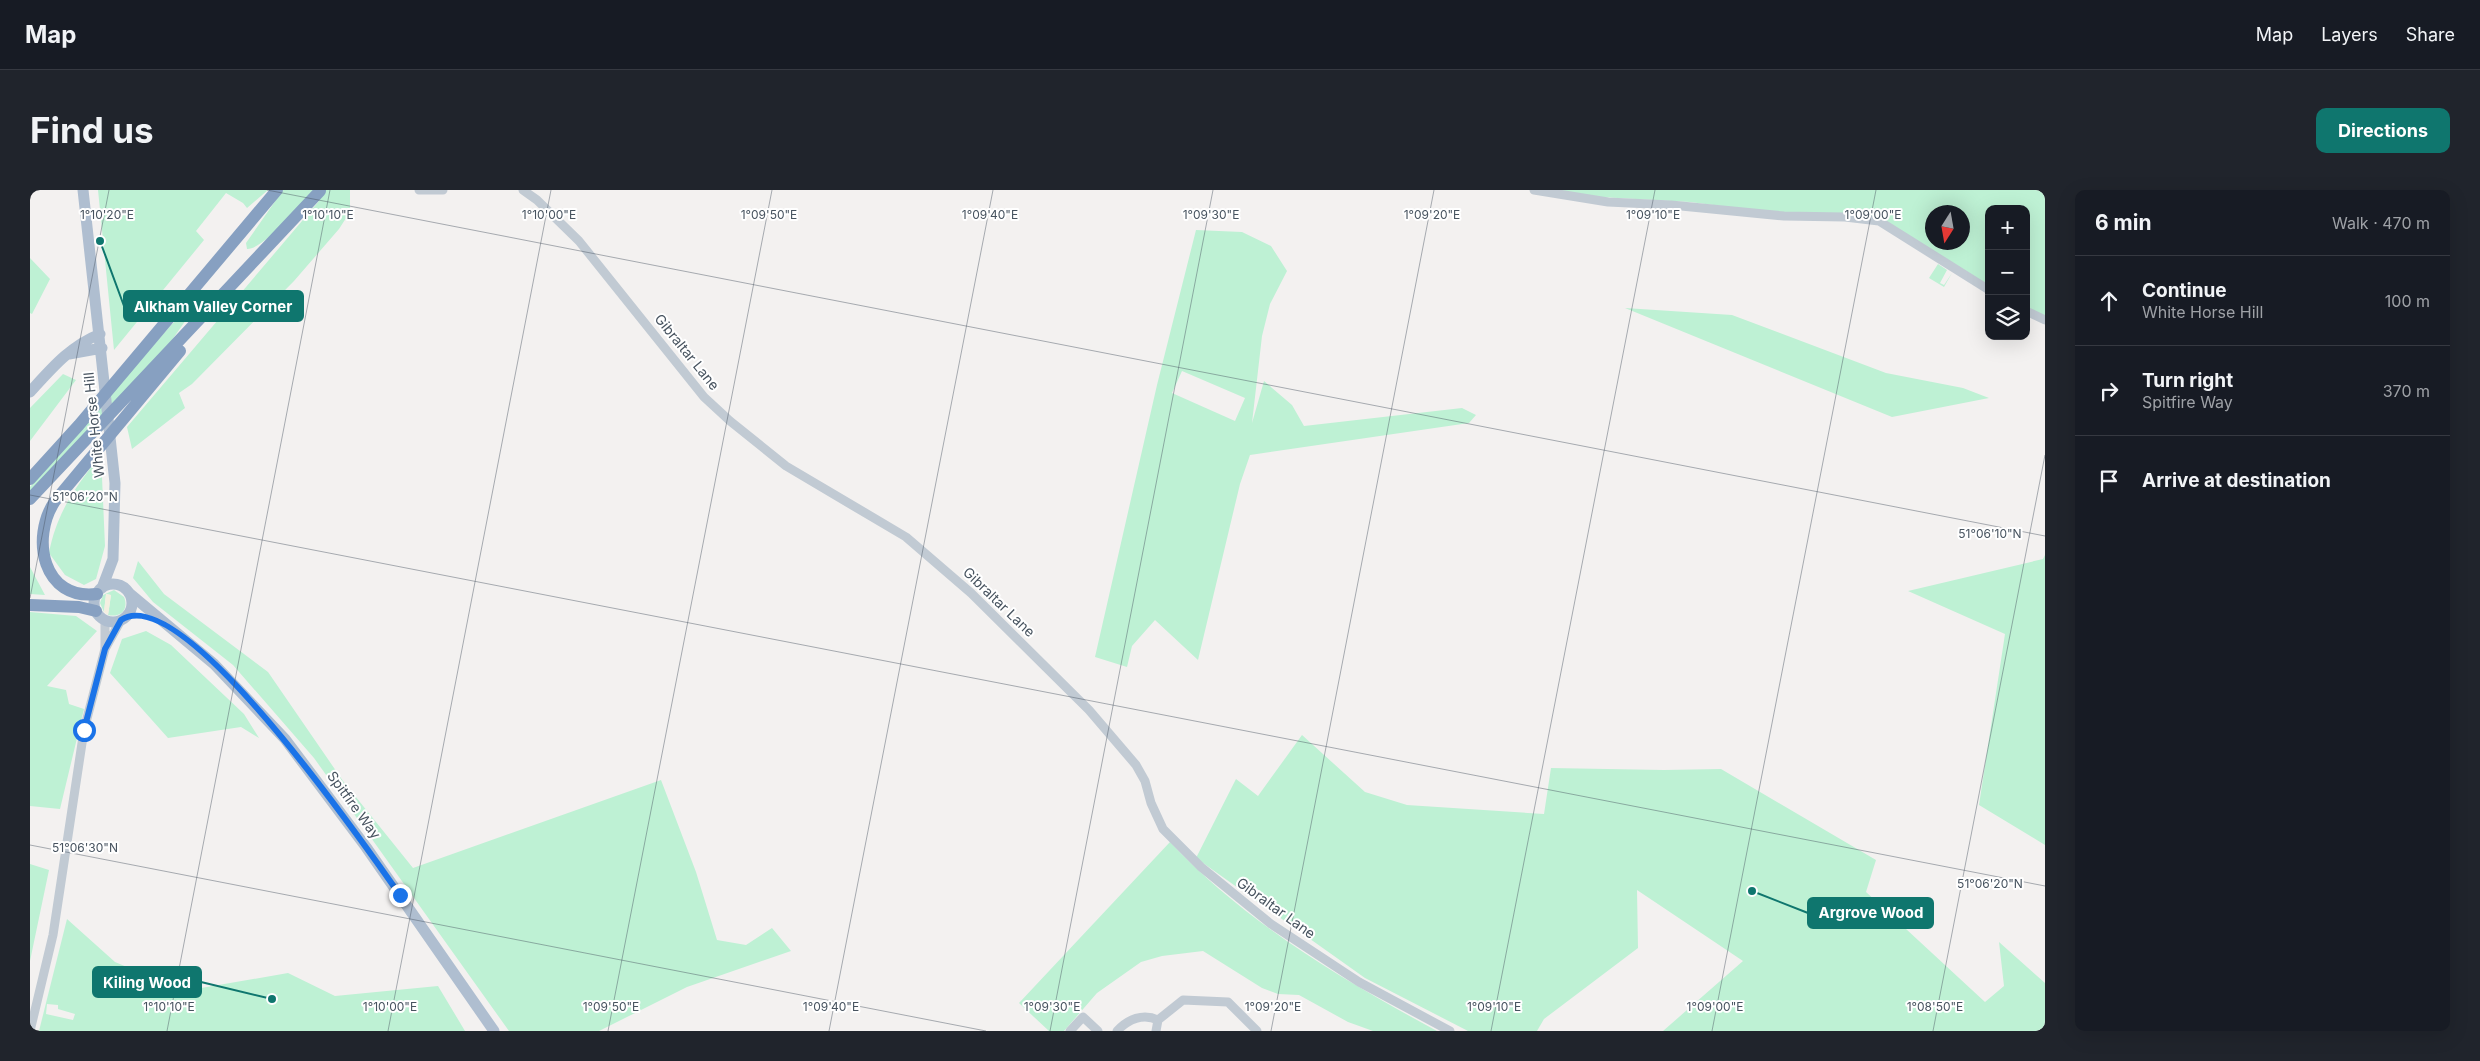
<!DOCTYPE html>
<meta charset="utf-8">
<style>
:root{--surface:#171b24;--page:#20242c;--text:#f1f3f6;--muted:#9ea1a6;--line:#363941;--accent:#0f766e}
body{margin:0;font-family:Inter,sans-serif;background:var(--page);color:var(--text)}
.controls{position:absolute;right:15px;top:15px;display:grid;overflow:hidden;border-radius:10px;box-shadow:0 5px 20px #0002}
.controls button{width:45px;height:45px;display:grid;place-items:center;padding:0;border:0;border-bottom:1px solid var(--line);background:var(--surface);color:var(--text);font:25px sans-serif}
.compass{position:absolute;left:1895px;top:15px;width:45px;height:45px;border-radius:50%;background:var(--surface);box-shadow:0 5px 20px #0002;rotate:191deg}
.stop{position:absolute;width:15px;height:15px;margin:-11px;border:4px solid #1a73e8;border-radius:50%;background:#fff}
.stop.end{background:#1a73e8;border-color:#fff;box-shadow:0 1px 5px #0008}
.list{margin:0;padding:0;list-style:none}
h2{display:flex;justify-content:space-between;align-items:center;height:65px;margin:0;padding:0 20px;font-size:21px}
h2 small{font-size:16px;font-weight:400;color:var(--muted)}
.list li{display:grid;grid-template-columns:32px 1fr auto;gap:15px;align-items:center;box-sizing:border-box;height:90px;padding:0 20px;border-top:1px solid var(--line)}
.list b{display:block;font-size:19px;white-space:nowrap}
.list p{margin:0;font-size:16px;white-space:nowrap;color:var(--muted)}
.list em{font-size:16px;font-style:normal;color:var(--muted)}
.icon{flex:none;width:28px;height:28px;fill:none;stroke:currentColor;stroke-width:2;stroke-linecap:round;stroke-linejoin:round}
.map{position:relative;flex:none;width:2015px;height:841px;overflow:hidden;border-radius:10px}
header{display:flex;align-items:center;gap:30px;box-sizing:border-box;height:70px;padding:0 25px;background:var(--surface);border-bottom:1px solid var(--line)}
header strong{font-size:24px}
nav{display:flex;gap:28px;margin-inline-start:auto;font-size:18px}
.intro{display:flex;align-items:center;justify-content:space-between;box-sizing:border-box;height:120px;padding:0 30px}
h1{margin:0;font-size:35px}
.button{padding:12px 22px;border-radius:10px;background:var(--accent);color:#fff;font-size:18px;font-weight:700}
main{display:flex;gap:30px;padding:0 30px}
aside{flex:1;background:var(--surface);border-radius:10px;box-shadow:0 5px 20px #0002}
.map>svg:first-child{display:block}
</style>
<header>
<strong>Map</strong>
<nav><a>Map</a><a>Layers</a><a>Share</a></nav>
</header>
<div class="intro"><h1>Find us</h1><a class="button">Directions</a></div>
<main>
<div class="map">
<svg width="2015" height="841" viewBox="0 0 2015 841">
<rect width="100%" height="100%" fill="#f3f1f0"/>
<path fill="#bef1d4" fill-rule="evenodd" d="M68,0H238L217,18L213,13L196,3L166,41L174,50L84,160Z
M253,0H284C273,12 233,60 217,59L216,53Z
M292,0H320V22L309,39L264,91L162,194L149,203L155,218L102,259L97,237L289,11Z
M1527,0H2015V128L1996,119V19H1959V99L1856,31L1753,24L1660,12L1570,7ZM1902,22H1932V52H1902Z
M1166,40L1212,42L1241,56L1257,81L1240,114L1232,146L1222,233L1234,191L1262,215L1274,236L1432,218L1446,225L1439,233L1220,265L1210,294L1168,470L1125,430L1102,456L1097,477L1065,467L1127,195ZM1152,181L1215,208L1205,231L1142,203Z
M0,68L20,89L2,124L0,123Z
M1908,74L1917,80L1910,93L1914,95L1922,83L1914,97L1899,88Z
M1595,118L1702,125L1856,183L1933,198L1959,208L1862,227Z
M154,124L158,127L142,150L0,303V297L142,134Z
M33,184L46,190L0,251V218Z
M71,264L75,356L66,389L54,395L35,385L19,363C27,321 46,297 71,264Z
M2015,365V655L1949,615L1975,444L1878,401L2013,369Z
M108,371L134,404L238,482L313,591L383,678L631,590L666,682L687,750L716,755L742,738L761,761L657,797L569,841H479L284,568L203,475L123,412L103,388Z
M0,377L15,405L0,404Z
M84,400L94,407C99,419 91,428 78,425L81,405L76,404L74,422L70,413L73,405Z
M0,422L46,426L67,441L17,496L36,500L39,514L54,519L30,619L0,616Z
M116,441L141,455L214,524L229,548L211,537L138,548L80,483L92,449Z
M1272,545L1335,602L1377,615L1514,624L1521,578L1634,580L1691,579L1846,670L1836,702L1955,812L1974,796L1969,752L2015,793V841H1633L1713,771L1607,700L1608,758L1514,829L1507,841H1438L1335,788L1166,668L1206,589L1228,606Z
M1140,652C1215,732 1311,789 1407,841H1343L1318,832L1269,805L1248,804L1232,798L1173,761L1132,766L1111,772L1067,803L1034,841H1019L989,813Z
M0,674L19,680L0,771Z
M37,729L85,772L154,801L258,783L305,806L408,796L435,841H9ZM17,814L28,815V819L45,824L43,830L16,824Z"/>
<path fill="#f4efe1" d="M76,404L81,405L78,425L74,422Z"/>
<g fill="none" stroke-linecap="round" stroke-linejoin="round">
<path stroke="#c1cad3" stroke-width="9" d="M389,0H413
M493,0L507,10L549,51L674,207L700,231L756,276L876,347L941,403L1059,520L1106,575L1115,591L1121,613L1133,639L1171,677L1241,734L1329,792L1420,841
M1504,0L1578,12L1641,15L1754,26L1815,27L1849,31L1959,100
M1996,121L2015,130
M75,459L91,430
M0,841L23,745L54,540L75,459V430
M1040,841L1053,827L1068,841
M1087,841C1098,829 1113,823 1128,830
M1126,841L1128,830L1153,810L1198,812L1227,841"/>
<path stroke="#afbed0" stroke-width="11" d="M53,0L85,293L83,369L72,398
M39,164L72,158
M0,202C21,179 40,156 70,144
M64 413a19 19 0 1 1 38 0a19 19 0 1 1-38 0Z
M99,403L184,474L255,549L336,657L464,841"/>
<path stroke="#87a0c1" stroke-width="12" d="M0,289L49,235L247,0
M0,309L290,1
M67,404C13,411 0,348 25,311L150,161
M0,415L49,417L66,421"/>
</g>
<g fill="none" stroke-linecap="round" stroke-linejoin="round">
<path stroke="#1a73e8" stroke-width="6" d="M54,540L75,459L91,430C153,389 337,659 370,705"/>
</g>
<path fill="none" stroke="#47535f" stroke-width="1" stroke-opacity="0.45" d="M237,0L2015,346M0,305L2015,696M0,408L79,0M0,655L956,841M137,841L300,0M358,841L521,0M578,841L742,0M799,841L963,0M1020,841L1183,0M1241,841L1404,0M1461,841L1625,0M1682,841L1846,0M1903,841L2015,265"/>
<g text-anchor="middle" stroke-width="4" stroke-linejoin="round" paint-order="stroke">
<g font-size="14" fill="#47535f" stroke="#fff">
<text transform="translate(657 162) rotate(51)" y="5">Gibraltar Lane</text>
<text transform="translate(64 235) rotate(-96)" y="5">White Horse Hill</text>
<text transform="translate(969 412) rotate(44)" y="5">Gibraltar Lane</text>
<text transform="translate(324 615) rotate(54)" y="5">Spitfire Way</text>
<text transform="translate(1246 718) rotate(36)" y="5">Gibraltar Lane</text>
</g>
</g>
<g font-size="12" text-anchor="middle" fill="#47535f" stroke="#fff" stroke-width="4" stroke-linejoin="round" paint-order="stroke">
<text x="77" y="29">1°10'20"E</text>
<text x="298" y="29">1°10'10"E</text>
<text x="519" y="29">1°10'00"E</text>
<text x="739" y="29">1°09'50"E</text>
<text x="960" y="29">1°09'40"E</text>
<text x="1181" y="29">1°09'30"E</text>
<text x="1402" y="29">1°09'20"E</text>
<text x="1623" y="29">1°09'10"E</text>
<text x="1843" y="29">1°09'00"E</text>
<text x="55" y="311">51°06'20"N</text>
<text x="1960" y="348">51°06'10"N</text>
<text x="55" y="662">51°06'30"N</text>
<text x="1960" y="698">51°06'20"N</text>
<text x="139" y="821">1°10'10"E</text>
<text x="360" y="821">1°10'00"E</text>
<text x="581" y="821">1°09'50"E</text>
<text x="801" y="821">1°09'40"E</text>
<text x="1022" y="821">1°09'30"E</text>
<text x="1243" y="821">1°09'20"E</text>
<text x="1464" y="821">1°09'10"E</text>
<text x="1685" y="821">1°09'00"E</text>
<text x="1905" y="821">1°08'50"E</text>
</g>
<path fill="none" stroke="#0f766e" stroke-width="2" d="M70 51L94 116M1722 701L1778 723M242 809L171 792"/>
<g fill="#0f766e" stroke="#fff" stroke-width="2">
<circle cx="70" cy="51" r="5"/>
<circle cx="1722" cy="701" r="5"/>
<circle cx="242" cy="809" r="5"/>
</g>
<g fill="#0f766e" stroke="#0f766e" stroke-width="2">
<rect x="94" y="101" width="179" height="30" rx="5"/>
<rect x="1778" y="708" width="125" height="30" rx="5"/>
<rect x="63" y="777" width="108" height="30" rx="5"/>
</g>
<g font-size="15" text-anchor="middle" font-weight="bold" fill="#fff">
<text x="183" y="122">Alkham Valley Corner</text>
<text x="1841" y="728">Argrove Wood</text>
<text x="117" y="798">Kiling Wood</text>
</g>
</svg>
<div class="controls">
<button>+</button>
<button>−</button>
<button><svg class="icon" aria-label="layers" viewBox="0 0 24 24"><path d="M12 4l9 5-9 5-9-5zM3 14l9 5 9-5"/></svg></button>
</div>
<svg class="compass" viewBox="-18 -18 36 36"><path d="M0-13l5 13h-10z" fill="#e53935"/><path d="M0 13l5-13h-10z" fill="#9ea1a6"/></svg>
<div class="stop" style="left:54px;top:540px"></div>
<div class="stop end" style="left:370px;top:705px"></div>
</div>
<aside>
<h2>6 min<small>Walk · 470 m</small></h2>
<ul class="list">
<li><svg class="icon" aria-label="ahead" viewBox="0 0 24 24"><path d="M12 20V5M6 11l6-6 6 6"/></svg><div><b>Continue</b><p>White Horse Hill</p></div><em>100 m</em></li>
<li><svg class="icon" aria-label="right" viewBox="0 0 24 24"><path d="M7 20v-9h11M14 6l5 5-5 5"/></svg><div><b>Turn right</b><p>Spitfire Way</p></div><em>370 m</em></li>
<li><svg class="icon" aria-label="arrive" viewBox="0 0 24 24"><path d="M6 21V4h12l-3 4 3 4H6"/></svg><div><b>Arrive at destination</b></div></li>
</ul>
</aside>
</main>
